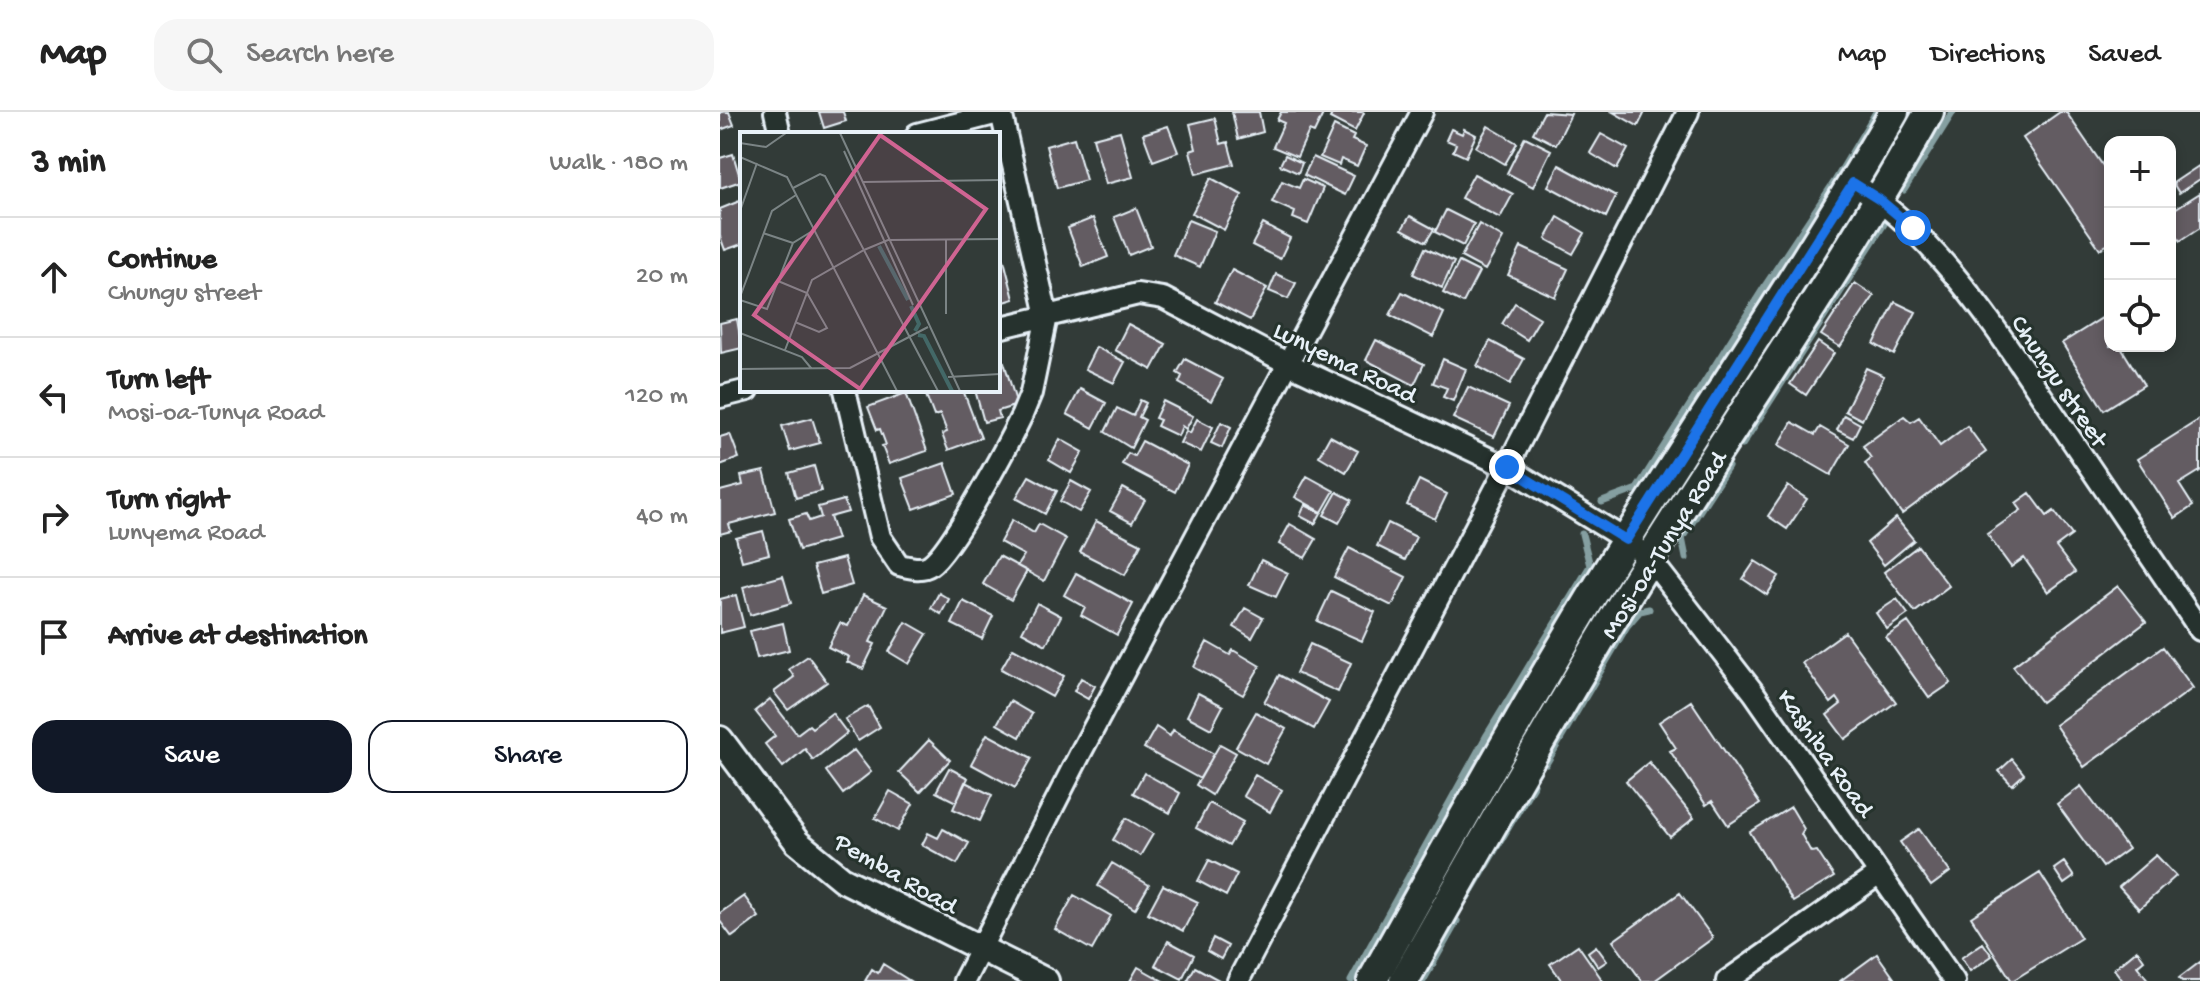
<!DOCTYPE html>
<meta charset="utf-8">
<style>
:root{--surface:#fff;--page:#f6f6f6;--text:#222;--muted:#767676;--line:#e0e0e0;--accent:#111827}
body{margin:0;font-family:"Gochi Hand",sans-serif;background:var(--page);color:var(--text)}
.controls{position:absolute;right:24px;top:24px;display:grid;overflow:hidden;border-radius:16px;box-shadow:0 4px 12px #0003}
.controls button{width:72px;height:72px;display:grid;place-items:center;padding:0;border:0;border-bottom:2px solid var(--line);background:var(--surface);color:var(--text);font:40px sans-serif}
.stop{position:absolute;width:24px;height:24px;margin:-18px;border:6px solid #1a73e8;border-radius:50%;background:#fff}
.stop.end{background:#1a73e8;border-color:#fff;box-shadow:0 2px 8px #0008}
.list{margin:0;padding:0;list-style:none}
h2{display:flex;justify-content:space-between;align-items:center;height:104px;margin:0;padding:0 32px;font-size:34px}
h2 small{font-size:26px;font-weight:400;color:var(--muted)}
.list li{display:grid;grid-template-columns:52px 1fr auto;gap:24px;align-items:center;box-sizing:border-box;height:120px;padding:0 32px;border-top:2px solid var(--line)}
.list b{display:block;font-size:30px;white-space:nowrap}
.list p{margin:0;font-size:26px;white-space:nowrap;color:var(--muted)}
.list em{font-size:26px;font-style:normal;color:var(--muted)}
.actions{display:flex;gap:16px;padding:24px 32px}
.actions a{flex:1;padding:18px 0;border:2px solid var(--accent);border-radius:24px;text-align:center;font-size:28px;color:var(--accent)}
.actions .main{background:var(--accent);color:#fff}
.icon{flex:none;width:44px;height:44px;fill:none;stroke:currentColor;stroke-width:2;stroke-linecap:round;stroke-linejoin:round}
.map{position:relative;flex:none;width:1480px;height:869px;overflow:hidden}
header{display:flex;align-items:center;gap:48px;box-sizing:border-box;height:112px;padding:0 40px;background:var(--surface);border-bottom:2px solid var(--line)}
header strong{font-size:38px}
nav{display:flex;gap:44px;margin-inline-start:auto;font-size:28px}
.search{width:560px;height:72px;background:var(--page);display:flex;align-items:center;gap:20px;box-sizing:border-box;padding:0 28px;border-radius:24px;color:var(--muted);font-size:30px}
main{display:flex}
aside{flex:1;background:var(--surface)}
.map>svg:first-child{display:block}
</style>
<header>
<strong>Map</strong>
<div class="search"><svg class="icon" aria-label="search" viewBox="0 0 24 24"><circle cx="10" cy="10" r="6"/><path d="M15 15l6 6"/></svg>Search here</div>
<nav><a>Map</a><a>Directions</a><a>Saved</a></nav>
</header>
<main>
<aside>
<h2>3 min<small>Walk · 180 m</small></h2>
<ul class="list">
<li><svg class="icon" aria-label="ahead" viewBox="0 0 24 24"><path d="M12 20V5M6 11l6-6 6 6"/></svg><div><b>Continue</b><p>Chungu street</p></div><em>20 m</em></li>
<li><svg class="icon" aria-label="left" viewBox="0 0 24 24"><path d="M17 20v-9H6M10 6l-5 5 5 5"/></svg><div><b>Turn left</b><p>Mosi-oa-Tunya Road</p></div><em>120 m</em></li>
<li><svg class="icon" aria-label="right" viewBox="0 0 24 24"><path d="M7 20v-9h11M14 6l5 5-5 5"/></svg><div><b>Turn right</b><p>Lunyema Road</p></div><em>40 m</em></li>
<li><svg class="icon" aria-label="arrive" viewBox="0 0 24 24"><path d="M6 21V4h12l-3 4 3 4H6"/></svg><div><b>Arrive at destination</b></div></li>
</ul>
<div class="actions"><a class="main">Save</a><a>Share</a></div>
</aside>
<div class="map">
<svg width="1480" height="869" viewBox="0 0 1480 869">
<rect width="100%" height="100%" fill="#323b38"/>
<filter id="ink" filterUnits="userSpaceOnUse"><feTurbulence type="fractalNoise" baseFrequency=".0125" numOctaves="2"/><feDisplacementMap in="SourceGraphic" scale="16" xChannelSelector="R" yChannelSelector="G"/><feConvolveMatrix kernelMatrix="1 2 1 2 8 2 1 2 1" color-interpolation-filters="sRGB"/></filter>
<g filter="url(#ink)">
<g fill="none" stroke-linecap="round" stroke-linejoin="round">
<path stroke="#859fa1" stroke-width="7" d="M1184,78L1233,0
M1022,333L1164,112
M882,390L917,377L1045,174L1115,69L1156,0
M966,446L962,426L1008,355
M826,652L907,514L920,499L929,497
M747,786L814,672
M631,869L767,623L870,454L862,422
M703,869L737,809"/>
</g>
<path fill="#645b62" stroke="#e8f1f8" stroke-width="2" d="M0,0H9L14,13L0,18Z
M99,0H123L126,9L104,16Z
M512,0H539L543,20L518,27Z
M561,0H604L594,21L589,19L577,45L553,35L564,11L557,8Z
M613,0H643L644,1L635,19L610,6Z
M824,0L851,2L836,33L813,21Z
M893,0H925L918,14Z
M1340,0H1346L1390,64V131L1380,137L1303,26Z
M495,6L501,32L508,30L514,52L476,62L470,39L476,37L470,12Z
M448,14L458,40L433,49L423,22Z
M614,14L634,24L632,28L646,34L637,54L621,47L619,53L600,45Z
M768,14L797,31L785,52L756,35Z
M731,17L742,22L744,17L756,23L746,45L733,39L736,32L726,28Z
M400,19L413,65L386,72L373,26Z
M881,22L908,37L897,57L870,41Z
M805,25L831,38L813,75L787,61Z
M354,26L366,68L337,76L326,34Z
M13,42L21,69L0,76V46Z
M565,43L582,51L578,61L560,53Z
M593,45L634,64L625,83L584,63Z
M839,53L896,84L886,105L828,74Z
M1480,53V67L1459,81L1453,71Z
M754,62L793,82L780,106L741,86Z
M491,66L522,83L504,118L472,101Z
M583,67L603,76L588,112L573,106L575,100L552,90L562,69L579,76Z
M1480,81V116L1460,129L1450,114V100Z
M22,88V132L5,138L0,124V97Z
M416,96L431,134L409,143L394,105Z
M726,98L754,112L743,134L715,120Z
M690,104L714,117L706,130L682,117Z
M838,105L865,121L853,142L826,127Z
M373,106L388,145L363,155L348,116Z
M468,108L495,119L480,155L453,143Z
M543,112L570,126L560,147L532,133Z
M759,112L783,126L765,158L741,145Z
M801,135L848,157L835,185L788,163Z
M705,136L734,150L722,176L693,162Z
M284,148L294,187L278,192V149Z
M739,150L759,160L743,191L723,181Z
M512,158L547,176L530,208L495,190Z
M556,162L576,171L568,187L549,179Z
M1135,171L1154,184L1120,235L1101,223Z
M682,180L724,201L713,225L670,203Z
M1175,190L1196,200L1174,243L1154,232Z
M795,191L820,206L807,228L782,212Z
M1382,206L1390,219V234H1400L1424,273L1384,298L1342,231Z
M17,207L22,236L1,241L0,211Z
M408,212L446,232L432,258L395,238Z
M656,228L704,252L694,273L646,248Z
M770,229L804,247L790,272L757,254Z
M1098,230L1114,241L1086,283L1070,272Z
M376,235L405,250L394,271L365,257Z
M465,247L503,267L491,289L459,271L462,264L457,261Z
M723,247L746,257L733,289L723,285L727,276L713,271Z
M284,250L297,293L278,299L280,306L264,310L255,278H278V251Z
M1146,256L1164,264L1142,308L1125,299Z
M748,275L789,294L774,325L733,306Z
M360,277L386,291L373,316L347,302Z
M204,278H243L261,326L228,338L222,322L227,320L220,302L214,304Z
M186,281L207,339L169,352L162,334L166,333L160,317L157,318L148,295Z
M420,288L426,291L419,305L425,308L411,336L385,320L397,296L413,304Z
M443,289L473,304L466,317L462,314L458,324L437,314L440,308L435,306Z
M1124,303L1140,312L1133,326L1117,318Z
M1184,304L1191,310L1199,305L1220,334L1247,314L1266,340L1182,402L1145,351L1151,346L1143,334Z
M92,306L100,331L70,339L62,314Z
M477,307L493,315L481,340L460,331L466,319L470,321Z
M1480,307V359L1459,372L1473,394L1455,406L1417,347Z
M501,310L511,315L502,336L491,331Z
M1072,310L1095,323L1100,315L1129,332L1111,363L1059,333Z
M10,322L19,346L0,353V325Z
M610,324L638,339L626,360L599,344Z
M340,327L363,340L351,361L329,348Z
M422,329L468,353L455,380L402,352L408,341L414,344Z
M225,351L236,382L194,397L182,366Z
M94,354L101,379L76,386L69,361Z
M44,359L55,400L9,412L11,419L0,422V379L23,373L21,364Z
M309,364L337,379L325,402L296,386Z
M587,364L614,379L602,400L575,385Z
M699,368L727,382L715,407L687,393Z
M351,369L371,380L359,400L340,389Z
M1068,374L1087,387L1067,417L1048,404Z
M403,376L425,388L412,411L390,399Z
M617,380L632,388L619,411L604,403Z
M1310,381L1327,404L1334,399L1352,423L1336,435L1355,460L1328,480L1304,446L1291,455L1267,422L1301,398L1296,391Z
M124,388L128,400L110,405L117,427L79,438L69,407L86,402L89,409L101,405L98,395Z
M585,393L601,401L595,412L580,404Z
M1176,406L1194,428L1164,453L1147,431Z
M292,408L314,421L319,412L346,427L324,469L297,454L304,443L280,430Z
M376,409L421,432L405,463L360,440Z
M668,411L696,425L685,448L657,434Z
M570,412L596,427L585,446L559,432Z
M43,419L49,442L22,449L16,426Z
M1198,434L1229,474L1195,500L1164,460Z
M629,436L686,465L672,494L614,465Z
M279,444L307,459L291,488L263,472Z
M124,446L132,473L101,482L93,454Z
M541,448L568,461L556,485L529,473Z
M1035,449L1059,464L1047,483L1023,467Z
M356,461L413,492L397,523L361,503L365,495L344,483Z
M63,464L71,491L30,503L23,475Z
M1398,474L1426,510L1321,590L1293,554Z
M611,479L655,500L642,529L597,509Z
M219,481L229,487L221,502L211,496Z
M16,483L24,515L0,521V487Z
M143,483L167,494L150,530L155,532L143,557L127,550L129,545L108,535L120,511L128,514Z
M1177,487L1188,502L1167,517L1156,501Z
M243,489L273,504L262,527L232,512Z
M317,491L341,504L326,533L302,520Z
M525,496L543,506L532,526L514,515Z
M186,510L207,522L189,552L169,540Z
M1188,510L1231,571L1209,586L1166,525Z
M63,511L69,538L37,546L30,519Z
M1125,520L1176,590L1125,627L1107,603L1121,592L1117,586L1111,591L1082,551Z
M487,530L510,543L513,538L540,554L523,583L474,555Z
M590,532L631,551L618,580L576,561Z
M1443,535L1473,576L1364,655L1335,613Z
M293,536L344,564L332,585L281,557Z
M88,544L107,570L68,598L54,580L74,565L69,557Z
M559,563L609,590L594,617L544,590Z
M361,566L375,574L368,587L354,579Z
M478,581L503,594L491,617L467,604Z
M50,587L77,622L89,613L92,616L112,601L127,621L93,648L85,637L63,655L45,632L55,624L35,599Z
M290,589L312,602L300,625L277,612Z
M971,589L1040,692L1008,713L992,689L986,693L950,639L956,636L939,610Z
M148,594L160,615L138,629L125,607Z
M536,600L566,617L546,652L516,635Z
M436,615L450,624L453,618L494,642L480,667L424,636Z
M267,622L312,646L295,676L251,652Z
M209,628L230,648L200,680L179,660Z
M500,632L516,641L492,683L476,673Z
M134,638L151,660L123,682L106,659Z
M1292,647L1304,662L1292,673L1279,659Z
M929,650L974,706L950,725L906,669Z
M229,656L248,666L236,690L216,680Z
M424,661L460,681L450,701L413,681Z
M535,663L562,678L550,700L523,684Z
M245,670L272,683L260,709L233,697Z
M1361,674L1408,737L1383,755L1337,692Z
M170,679L193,692L178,719L155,706Z
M489,691L523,710L509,734L476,716Z
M1071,695L1084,717L1081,722L1091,740L1097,739L1114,765L1073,790L1030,720Z
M406,706L433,722L420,744L393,728Z
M223,717L249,731L237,752L202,733L208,721L218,726Z
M1199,717L1230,760L1211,774L1180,730Z
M1436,743L1456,764L1419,797L1399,775Z
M489,748L517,762L506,784L478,769Z
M1344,750L1354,765L1344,772L1334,757Z
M392,751L429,773L415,797L378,774Z
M1320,761L1361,826L1292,869L1251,805Z
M443,773L478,790L463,819L428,801Z
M960,781L993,826L934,869H922L893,829Z
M354,783L391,804L372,838L335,817Z
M24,784L39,805L12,825L0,809V801Z
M493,826L508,834L501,847L487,839Z
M448,829L474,843L462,867L435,853Z
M1263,831L1272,844L1250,859L1241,846Z
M858,833L883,869H842L830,852Z
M876,834L887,849L878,855L868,840Z
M1417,838L1424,848L1417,854L1429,869H1403L1394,857Z
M1157,842L1176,869H1120Z
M1480,850V869H1462L1459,866Z
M163,852L190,869H145L152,857L158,861Z
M418,855L443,869H410Z
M475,855L499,868L498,869H467Z"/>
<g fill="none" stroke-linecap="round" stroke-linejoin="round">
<defs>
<path id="minor" d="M55,0L60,22
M197,22L282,0
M1133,71C1220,125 1279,222 1336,305C1384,376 1432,447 1480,518
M278,216L418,182L443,186L569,252L787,355L906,428L930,447L1034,581L1234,869
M125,278L160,425L179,453C189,455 201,459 210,453C232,438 288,332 302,303L311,281L327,204L281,0
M0,285L28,278
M244,869L361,640L702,0
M518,869L787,355L968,0
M1007,869L1159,762"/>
<path id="tertiary" d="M0,627L77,730L122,767L326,869"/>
<path id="secondary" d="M652,869C735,720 818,570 908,425C997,283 1091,145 1174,0
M684,869C764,727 844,585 930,446C1023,297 1124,154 1209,0"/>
</defs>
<use href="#minor" stroke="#e8f1f8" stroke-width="26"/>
<use href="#tertiary" stroke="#e8f1f8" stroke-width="30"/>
<use href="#secondary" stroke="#e8f1f8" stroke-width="34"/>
<use href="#minor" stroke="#26332d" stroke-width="20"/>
<use href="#tertiary" stroke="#26332d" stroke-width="24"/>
<use href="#secondary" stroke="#26332d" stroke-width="28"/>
</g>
</g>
<g fill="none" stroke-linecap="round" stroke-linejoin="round" filter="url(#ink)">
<path stroke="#1a73e8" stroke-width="10" d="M787,355L906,428L1133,71L1160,88L1193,116"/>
</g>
<g text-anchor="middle" stroke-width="6" stroke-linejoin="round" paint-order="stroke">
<g font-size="26" fill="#e8f1f8" stroke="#26332d">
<text transform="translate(626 249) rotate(26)" y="9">Lunyema Road</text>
<text transform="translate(1341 268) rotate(56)" y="9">Chungu street</text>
<text transform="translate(942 432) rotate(-58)" y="9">Mosi-oa-Tunya Road</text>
<text transform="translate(1107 640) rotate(55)" y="9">Kashiba Road</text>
<text transform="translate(177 760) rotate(30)" y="9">Pemba Road</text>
</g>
</g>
<g transform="translate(20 20)">
<rect width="260" height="260" fill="#323b38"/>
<path fill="none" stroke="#436867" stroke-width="4" d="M139,114L168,168M171,174L179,192L175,199M178,203L184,204L212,259"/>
<path fill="none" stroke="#7b8485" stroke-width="2" d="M100,1L220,259M0,11L26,15L46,1M104,19L173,173M0,25L47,45L157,259M123,50L260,48M53,56L80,42L85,44L198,259M0,79L17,31M23,101L53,111M206,107V182M38,149L67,161L87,196L79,200L55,190M0,165L32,79L56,63M0,168L27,177L53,111L74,98M0,201L62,225L71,236M45,218L72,148L124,118L148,108L260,107M0,237L110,236L188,195M208,245L260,242"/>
<path fill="#cf6492" fill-opacity="0.15" stroke="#cf6492" stroke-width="4" d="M140,3L246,77L120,257L14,183Z"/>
<rect width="260" height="260" fill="none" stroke="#e8f1f8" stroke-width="4"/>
</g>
</svg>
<div class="controls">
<button>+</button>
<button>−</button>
<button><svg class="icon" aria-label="locate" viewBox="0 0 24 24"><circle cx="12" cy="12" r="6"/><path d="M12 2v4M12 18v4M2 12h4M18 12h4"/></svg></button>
</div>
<div class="stop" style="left:1193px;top:116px"></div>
<div class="stop end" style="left:787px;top:355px"></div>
</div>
</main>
